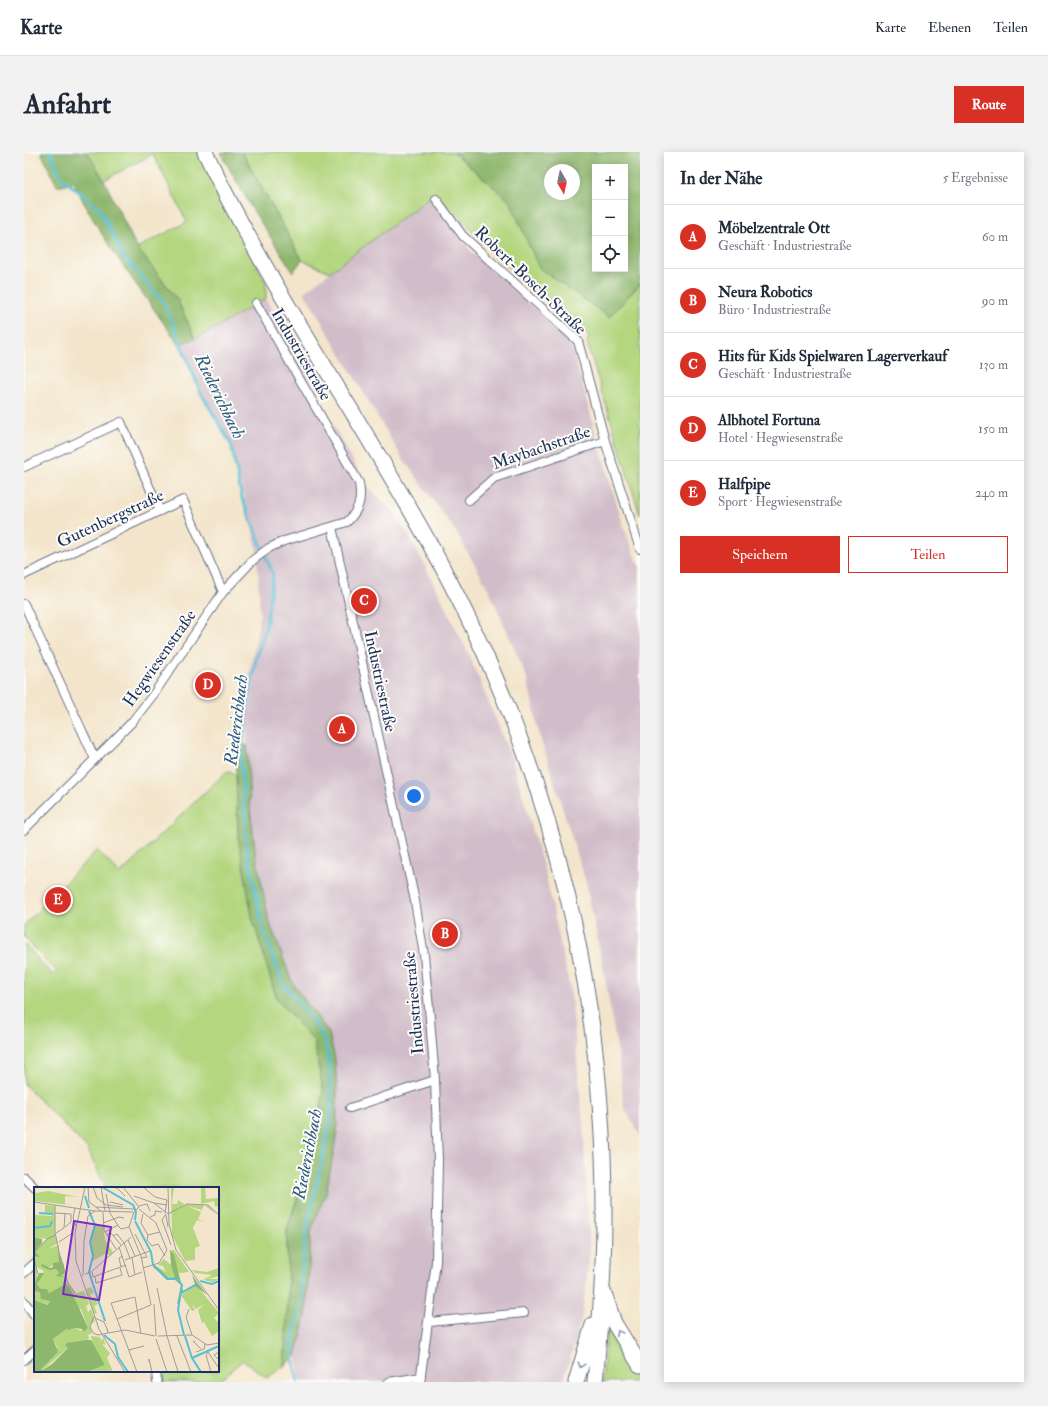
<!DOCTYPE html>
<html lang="de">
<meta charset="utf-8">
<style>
:root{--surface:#fff;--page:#f2f2f3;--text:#1f2937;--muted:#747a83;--line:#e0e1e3;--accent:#d93025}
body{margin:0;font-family:"IM FELL Double Pica",serif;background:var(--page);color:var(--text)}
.controls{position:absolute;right:12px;top:12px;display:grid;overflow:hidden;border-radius:0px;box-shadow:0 2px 10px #0003}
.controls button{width:36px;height:36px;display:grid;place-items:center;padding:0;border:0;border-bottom:1px solid var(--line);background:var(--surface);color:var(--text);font:20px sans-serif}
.compass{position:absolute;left:520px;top:12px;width:36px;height:36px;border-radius:50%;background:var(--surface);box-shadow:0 2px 10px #0003;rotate:171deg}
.you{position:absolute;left:390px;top:644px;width:14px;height:14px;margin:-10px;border:3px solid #fff;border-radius:50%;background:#1a73e8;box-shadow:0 0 0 6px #1a73e833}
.badge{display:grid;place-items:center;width:26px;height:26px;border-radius:50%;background:var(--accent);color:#fff;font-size:13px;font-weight:700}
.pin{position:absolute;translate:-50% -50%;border:2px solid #fff;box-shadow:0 1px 4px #0006}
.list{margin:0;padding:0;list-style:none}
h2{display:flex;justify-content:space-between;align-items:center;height:52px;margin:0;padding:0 16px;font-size:17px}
h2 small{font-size:13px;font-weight:400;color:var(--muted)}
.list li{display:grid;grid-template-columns:26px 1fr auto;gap:12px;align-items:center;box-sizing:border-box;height:64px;padding:0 16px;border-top:1px solid var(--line)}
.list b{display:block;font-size:15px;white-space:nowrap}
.list p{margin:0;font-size:13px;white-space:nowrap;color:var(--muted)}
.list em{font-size:13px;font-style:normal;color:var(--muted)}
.actions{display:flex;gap:8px;padding:12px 16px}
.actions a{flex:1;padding:9px 0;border:1px solid var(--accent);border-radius:0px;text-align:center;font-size:14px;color:var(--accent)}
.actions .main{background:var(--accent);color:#fff}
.icon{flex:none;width:22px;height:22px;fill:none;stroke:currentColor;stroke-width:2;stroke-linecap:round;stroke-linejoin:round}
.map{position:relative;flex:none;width:616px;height:1230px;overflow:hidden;border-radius:0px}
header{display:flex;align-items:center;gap:24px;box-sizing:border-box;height:56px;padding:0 20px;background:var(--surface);border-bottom:1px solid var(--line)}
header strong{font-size:19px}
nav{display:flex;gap:22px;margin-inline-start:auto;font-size:14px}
.intro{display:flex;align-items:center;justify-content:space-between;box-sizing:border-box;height:96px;padding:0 24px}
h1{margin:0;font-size:28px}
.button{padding:10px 18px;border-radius:0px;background:var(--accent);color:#fff;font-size:14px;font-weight:700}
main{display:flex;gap:24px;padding:0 24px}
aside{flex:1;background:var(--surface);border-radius:0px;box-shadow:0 2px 10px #0003}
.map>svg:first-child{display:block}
</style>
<header>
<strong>Karte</strong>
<nav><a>Karte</a><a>Ebenen</a><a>Teilen</a></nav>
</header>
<div class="intro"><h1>Anfahrt</h1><a class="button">Route</a></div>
<main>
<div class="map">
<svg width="616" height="1230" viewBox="0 0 616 1230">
<rect width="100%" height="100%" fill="#fdfcf7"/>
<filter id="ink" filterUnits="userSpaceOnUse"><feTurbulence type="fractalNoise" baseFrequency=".025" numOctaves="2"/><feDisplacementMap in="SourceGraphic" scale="8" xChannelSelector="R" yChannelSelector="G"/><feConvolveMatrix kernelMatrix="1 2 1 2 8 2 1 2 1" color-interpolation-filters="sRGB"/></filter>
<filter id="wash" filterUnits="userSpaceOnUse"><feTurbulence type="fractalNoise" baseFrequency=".012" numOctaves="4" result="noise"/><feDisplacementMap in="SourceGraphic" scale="16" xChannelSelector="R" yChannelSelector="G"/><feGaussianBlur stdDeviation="0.9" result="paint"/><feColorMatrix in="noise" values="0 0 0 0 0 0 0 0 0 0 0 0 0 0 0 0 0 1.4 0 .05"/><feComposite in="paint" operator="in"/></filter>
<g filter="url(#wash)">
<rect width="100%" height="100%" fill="#f3e5cb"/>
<path fill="#d1bdc9" d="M406,45L448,101L532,175L548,195L577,300L598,369L610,403L616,414V984L600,955L594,901L577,804L562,730L516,585L503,526L466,440L433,381L377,304L280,140Z
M242,147L341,332L372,363L394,400L445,503L488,607L522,724L547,842L559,973L566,1100L558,1165L541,1224L538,1230H276L272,1204L282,1165L287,1079L302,1041L313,981L311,907L305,881L269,832L245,769L231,698L226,653L223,593V535L236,465L233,398L210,302L154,192L171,187Z"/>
<path fill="#b3d67f" stroke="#67826e" d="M63,0H174L242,131V147L171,187L153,147L113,96L163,70L129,2L80,28Z
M218,0H429L486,49L515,116L585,165L616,132V363L563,191L565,184L479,110L423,54L406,45L306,120L278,108Z
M203,619L212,623L214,684L253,847L290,889L299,939L293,983L263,1077L264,1147L260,1214L243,1226L219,1208L194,1230H141L138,1219H194V1036H82L63,996L0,932V792L29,823L33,820L0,785V773L73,698L96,722Z
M583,1173L616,1221V1230H578Z"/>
<path fill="#8eb76e" stroke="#547366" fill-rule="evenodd" d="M17,0H63L80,28L113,96L153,147L171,187L154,192C119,139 76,89 50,30L33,34Z
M196,0H218L278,108L269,120L227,55Z
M429,0H616V132L585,165L515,116L486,49ZM571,15H601V117H571ZM526,18H550V42H526Z
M223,593L226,653L231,698L245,769L269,832L305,881L311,907L313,936V981L302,1041L287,1079L282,1165L272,1204L260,1214L264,1147L263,1077L285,1015L293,983L299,939L290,889L253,848L228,765L214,684L211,595Z"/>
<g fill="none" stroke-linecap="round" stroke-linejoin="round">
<path stroke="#58bfd6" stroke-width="3" d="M26,0L38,26L76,57L100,105L140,151L177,241L207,292L218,346L249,422L242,475L232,507L225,544L217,605L223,696L239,776L258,830L291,872L301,889L306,916L307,965L300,1000L282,1080L278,1118V1148L268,1190L270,1212L274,1230"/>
</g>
</g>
<g filter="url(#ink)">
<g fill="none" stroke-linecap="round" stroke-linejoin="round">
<defs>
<path id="street" d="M412,47L439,84L554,189L581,289L616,397
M0,315L97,270L136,359
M445,348L470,326L581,289
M308,375L391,749L400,803L406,867L411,928L414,1009L412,1110L396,1230
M0,423L159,348L199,440
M0,452L71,607
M0,678L108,570L129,543L199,440L229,408L245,396L260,389L323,370C335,358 338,348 335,331L232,151
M326,956L411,928
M0,1025L11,1036
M0,1121L11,1111
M0,1149L11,1164
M405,1170L500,1161
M0,1208L11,1198
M132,1219L133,1230
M365,1230L397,1225"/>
<path id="highway" d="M181,0C248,142 341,271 415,409C525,613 581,832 580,1064C580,1120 576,1175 571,1230
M580,1141L590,1171L616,1213
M552,1230L569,1173"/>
</defs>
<use href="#street" stroke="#676f84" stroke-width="10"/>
<use href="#highway" stroke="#676f84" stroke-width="17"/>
<use href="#street" stroke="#fff" stroke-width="8"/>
<use href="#highway" stroke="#fff" stroke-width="15"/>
</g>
<defs><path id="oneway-chevron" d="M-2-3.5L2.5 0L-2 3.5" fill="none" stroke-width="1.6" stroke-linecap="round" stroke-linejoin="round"/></defs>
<g stroke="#8d97ae">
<use href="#oneway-chevron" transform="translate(595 1181) rotate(-118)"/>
<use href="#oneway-chevron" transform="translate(557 1213) rotate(107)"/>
</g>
</g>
<g text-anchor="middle" stroke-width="4" stroke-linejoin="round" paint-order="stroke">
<g font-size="17" fill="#1b2f5e" stroke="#fdfcf7">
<text transform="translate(507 128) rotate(44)" y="6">Robert-Bosch-Straße</text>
<text transform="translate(278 202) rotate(60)" y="6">Industriestraße</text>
<text transform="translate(517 295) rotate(-19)" y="6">Maybachstraße</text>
<text transform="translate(86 366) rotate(-25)" y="6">Gutenbergstraße</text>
<text transform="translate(135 506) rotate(-55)" y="6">Hegwiesenstraße</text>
<text transform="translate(357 529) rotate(78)" y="6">Industriestraße</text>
<text transform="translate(389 851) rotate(-95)" y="6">Industriestraße</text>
</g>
<g font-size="18" font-style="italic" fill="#2d5a82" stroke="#fdfcf7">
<text transform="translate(196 244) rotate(64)" y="6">Riederichbach</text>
<text transform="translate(212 568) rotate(-83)" y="6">Riederichbach</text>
<text transform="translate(283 1002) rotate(-79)" y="6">Riederichbach</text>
</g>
</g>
<g transform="translate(10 1035)">
<rect width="185" height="185" fill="#f3e5cb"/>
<path d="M0,0L2,6L14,4L44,10L31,9V17L36,18L0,14ZM137,0H140L138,17H143L144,13L150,17L142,24L152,17L169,18L175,19L182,27L170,18L168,23L153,19L167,25L164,32L171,35L163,33L159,41L166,59L161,61V73L151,74L138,48ZM167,0H171L172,12L185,11V19L181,20L180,14L167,17ZM11,18L21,19V48L24,56L14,62L25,58V75L12,82H22L26,88L29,87V75L34,96L42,106L50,104L55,117L52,119L54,125L57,122L61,134L56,138L58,146L54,148L55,152L38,157L9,183L7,181L23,160L19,152L34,141V144L41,141L48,144L54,141L47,122L44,121L40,109L32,98L15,106L13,102H7L3,97L10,84L3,80V93L0,98L1,65L13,52L0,50V31L1,28L18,29V26H11ZM61,38H69L71,53L79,65L76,69L73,66L59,74L56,54ZM135,63H140L155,85L145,86L140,70ZM130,72L137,78L142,90L135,91L122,79L132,85L129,79L124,78ZM185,81V89L174,92H185L179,95L169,93L178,88L161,86L157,83L173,85ZM162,98L185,126L180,131L185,136V144L178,149L170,135L168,136L164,123L170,117L162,122L157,117L161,123L158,124L147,108ZM57,100L60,106L56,107L58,111L61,110L64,117L60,119L63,126L60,127L52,102ZM2,104L16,114L15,118L0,113ZM57,149L66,150L67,154L69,151L72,158L68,157L76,166L73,171L79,185L75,183V185H53L71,178L59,159Z" fill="#b3d67f"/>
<path d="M0,50L8,52V56L1,65L6,70L0,69ZM24,63L30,79V87L27,88L29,90L22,89L25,86L22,82L15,83L7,79L8,77L16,81L19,80V76L25,75ZM136,64L140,67L149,104L161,97L158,88L173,108L161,99L147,107L145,116L143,117L147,98L141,93H134L119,80L122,79L135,91L141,90L137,78ZM5,86H10L3,97L7,102H13L15,106L32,97L36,101L54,141L49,145L48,142L41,141L33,144L34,141L19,152L24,165L7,182L9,183L18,177L34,161L31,158L33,156L52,153H57L71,178L53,185H0V113L14,118L16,114L7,112L6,106L2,104L0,109V98Z" fill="#8eb76e"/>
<path fill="none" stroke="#58bfd6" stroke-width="2" d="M68,0L99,18L102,25L101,33M51,9L55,21M55,24L61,38L56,55L59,69L55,85L71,134M5,26L19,27M101,34L117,65L119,78L133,92H143L148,98L144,123L150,148M0,41L16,39L18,34M166,94L178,97L185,94M147,106L163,97M70,148L81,157L84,170L94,185M151,149L158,171L167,185M158,171L185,159"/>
<path fill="none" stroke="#9d9c9f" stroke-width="1" d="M51,0L41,46L42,74L65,142L91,185M54,0L55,15L67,24M59,0L63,11L72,18L89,20M67,0L71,24M77,0L83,1L91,9M89,0L105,20L100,25L95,40M109,0L121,10L133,13L131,26M134,0L135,37L142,63L185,123M72,7L76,26L85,40L87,42L95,40M100,9L120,16L134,27L153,17L174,18L185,28M0,15L61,24L54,29M76,15L89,18M120,16L133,18M21,18V45L25,65L34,96L41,106M105,19L113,17L116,24M62,20L100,22M41,21L39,31L42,39M105,22L122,36L133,63L125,76L109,81M61,24L99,25M69,25L70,43L82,62M21,26L37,27V35L31,40M109,27L107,36L114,48L113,53L118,59L124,57L131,69M132,27L128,33L137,58M132,28L134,40M116,30L121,28V24L128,25M69,36L85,30L90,31M95,40L107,69L117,118M71,45L84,38M22,46L30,41L31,27M101,47L113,70L107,71M73,48L77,46L87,58M114,48L126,45M79,49L83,47L90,56M94,53L101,69M25,55L37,47M90,56L96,71M85,60L95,90L108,85M0,66L13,52L22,48M98,71L101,88M0,72L4,87M91,73L116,64M87,80L85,71L89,69M58,85L59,90L92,78M51,87L57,85L97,50M49,89L50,54L54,29M61,90L62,96L88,88L86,81M123,101L133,149L144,185M120,117L122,149M155,122L152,130L158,148M60,129L56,140L59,146L64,148L74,146L73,142M61,131L70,135L74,144M83,132L117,118M74,146L91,143L121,149M124,149L158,148L173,158L185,156M143,149L157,185M122,152L133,185M161,155L159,154L167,162M95,163L110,159M162,165L170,162L171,157M185,165L180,168L185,173M115,175V172L118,185M103,185L77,116L101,110L107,147M177,185L172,168L174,165L184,180"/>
<path fill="#7b2cbf" fill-opacity="0.15" stroke="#7b2cbf" stroke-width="2" d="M40,34L77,40L65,113L29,107Z"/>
<rect width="185" height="185" fill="none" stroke="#1b2f5e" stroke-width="2"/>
</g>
</svg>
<div class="controls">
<button>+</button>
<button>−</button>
<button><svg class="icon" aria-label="locate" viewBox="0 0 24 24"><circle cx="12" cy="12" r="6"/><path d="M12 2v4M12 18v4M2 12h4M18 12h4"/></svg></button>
</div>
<svg class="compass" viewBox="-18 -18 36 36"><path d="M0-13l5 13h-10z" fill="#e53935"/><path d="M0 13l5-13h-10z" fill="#747a83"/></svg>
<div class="you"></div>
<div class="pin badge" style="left:318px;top:577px">A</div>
<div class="pin badge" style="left:421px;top:782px">B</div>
<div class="pin badge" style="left:340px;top:449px">C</div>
<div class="pin badge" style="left:184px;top:533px">D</div>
<div class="pin badge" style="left:34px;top:748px">E</div>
</div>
<aside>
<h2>In der Nähe<small>5 Ergebnisse</small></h2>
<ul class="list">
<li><span class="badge">A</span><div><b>Möbelzentrale Ott</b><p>Geschäft · Industriestraße</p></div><em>60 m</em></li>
<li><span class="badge">B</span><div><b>Neura Robotics</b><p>Büro · Industriestraße</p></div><em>90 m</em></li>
<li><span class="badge">C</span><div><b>Hits für Kids Spielwaren Lagerverkauf</b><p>Geschäft · Industriestraße</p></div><em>130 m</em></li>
<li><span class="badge">D</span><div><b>Albhotel Fortuna</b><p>Hotel · Hegwiesenstraße</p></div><em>150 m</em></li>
<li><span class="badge">E</span><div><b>Halfpipe</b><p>Sport · Hegwiesenstraße</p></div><em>240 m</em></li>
</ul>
<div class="actions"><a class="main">Speichern</a><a>Teilen</a></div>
</aside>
</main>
